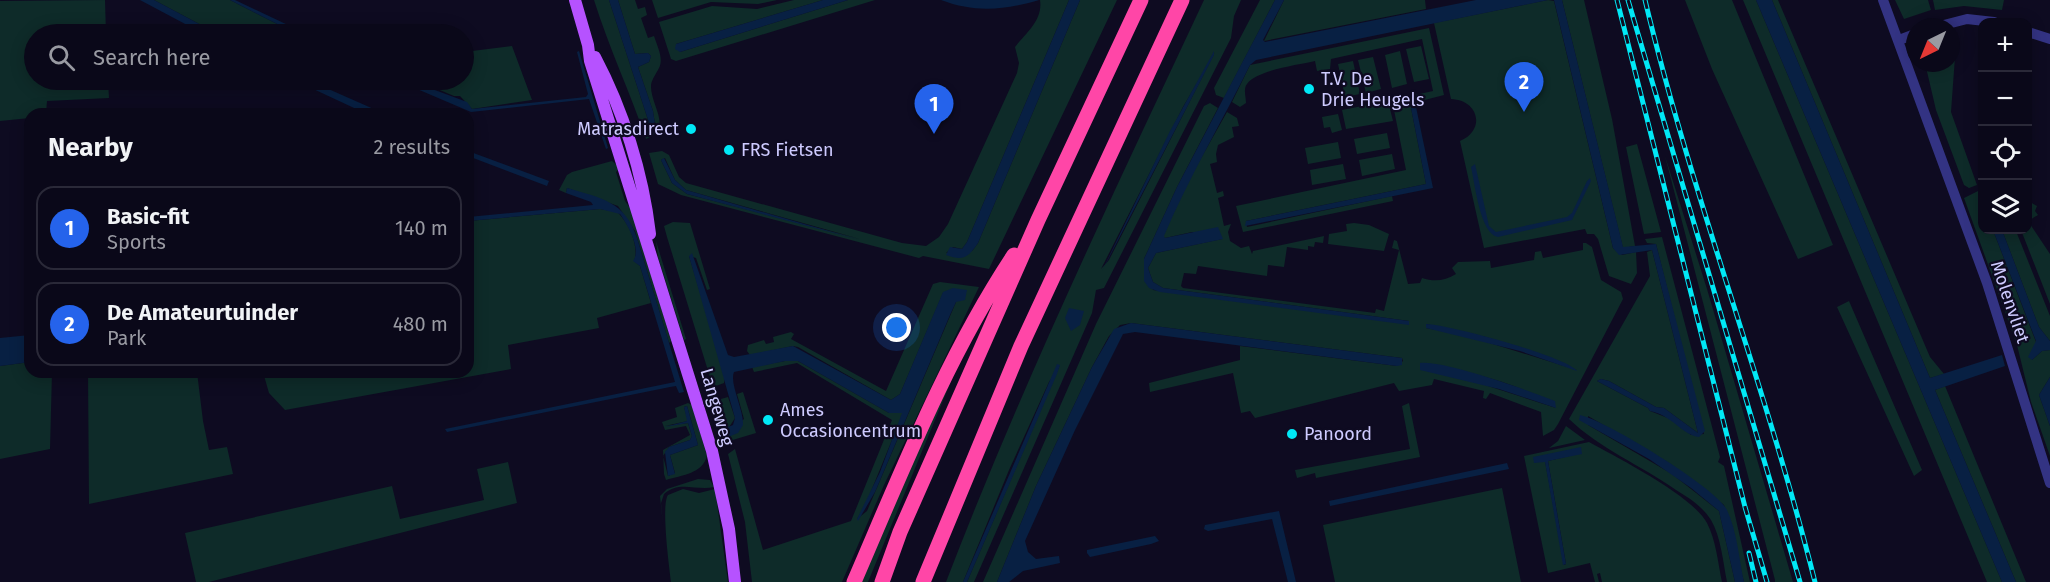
<!DOCTYPE html>
<meta charset="utf-8">
<style>
:root{--surface:#0a0819;--page:#131122;--text:#f1f3f6;--muted:#999aa2;--line:#2a2938;--accent:#2563eb}
body{margin:0;font-family:"Fira Sans",sans-serif;background:var(--page);color:var(--text)}
.controls{position:absolute;right:18px;top:18px;display:grid;overflow:hidden;border-radius:12px;box-shadow:0 3px 15px #0003}
.controls button{width:54px;height:54px;display:grid;place-items:center;padding:0;border:0;border-bottom:2px solid var(--line);background:var(--surface);color:var(--text);font:30px sans-serif}
.compass{position:absolute;left:1906px;top:18px;width:54px;height:54px;border-radius:50%;background:var(--surface);box-shadow:0 3px 15px #0003;rotate:223deg}
.you{position:absolute;left:897px;top:328px;width:21px;height:21px;margin:-15px;border:4px solid #fff;border-radius:50%;background:#1a73e8;box-shadow:0 0 0 9px #1a73e833}
.badge{display:grid;place-items:center;width:39px;height:39px;border-radius:50%;background:var(--accent);color:#fff;font-size:20px;font-weight:700}
.pin{position:absolute;translate:-50% -50px;filter:drop-shadow(0 2px 3px #0008)}
.pin::after{content:'';position:absolute;top:32px;width:21px;height:18px;background:inherit;clip-path:polygon(0 0,100% 0,50% 100%)}
.list{margin:0;padding:0;list-style:none}
h2{display:flex;justify-content:space-between;align-items:center;height:78px;margin:0;padding:0 24px;font-size:26px}
h2 small{font-size:20px;font-weight:400;color:var(--muted)}
.list li{display:grid;grid-template-columns:39px 1fr auto;gap:18px;align-items:center;box-sizing:border-box;height:84px;margin:0 12px 12px;padding:0 12px;border:2px solid var(--line);border-radius:18px}
.list b{display:block;font-size:22px;white-space:nowrap}
.list p{margin:0;font-size:20px;white-space:nowrap;color:var(--muted)}
.list em{font-size:20px;font-style:normal;color:var(--muted)}
.icon{flex:none;width:33px;height:33px;fill:none;stroke:currentColor;stroke-width:2;stroke-linecap:round;stroke-linejoin:round}
.map{position:relative;flex:none;width:2050px;height:582px;overflow:hidden}
.search{position:absolute;background:var(--surface);box-shadow:0 3px 15px #0003;left:24px;top:24px;width:450px;height:66px;display:flex;align-items:center;gap:15px;box-sizing:border-box;padding:0 21px;border-radius:33px;color:var(--muted);font-size:22px}
.panel{position:absolute;background:var(--surface);box-shadow:0 3px 15px #0003;left:24px;top:108px;width:450px;height:270px;border-radius:18px}
.map>svg:first-child{display:block}
</style>
<div class="map">
<svg width="2050" height="582" viewBox="0 0 2050 582">
<rect width="100%" height="100%" fill="#0e0b21"/>
<path fill="#0e2b29" fill-rule="evenodd" d="M105,0L106,34H34V80H108L109,98L47,101L46,114H30V118L0,121V1Z
M154,0H230L297,34H218Z
M594,0H609L652,132L656,131L653,111L638,67L649,62L651,56L648,53L635,54L618,0H635L638,9L645,7L647,15L641,18L648,38L654,36C657,46 664,58 659,68C656,74 652,79 651,85C650,106 674,128 646,139C630,92 609,48 594,0Z
M652,0H777L758,4L711,2L658,18Z
M794,0H823L676,44L680,52L848,0H875L676,61L671,59L659,22L712,6L757,9Z
M1040,0H1069L967,242L962,249L953,247L946,253L972,251L978,243L1080,0H1117L989,269L923,256L919,258L681,195L658,184L649,153L662,151L669,155L679,177L686,183L902,243L926,246L939,237L948,224L1017,73L1019,63L1015,47C1027,32 1043,20 1040,0ZM665,158L675,180L686,190L860,239L687,194L672,183L661,160Z
M1204,0H1241L1234,16L1231,38L1104,288L1096,290L1092,313L974,582H967L1060,365L1049,382L1009,470L963,582H946C1022,384 1114,192 1204,0ZM1215,52L1109,260L1101,269L1183,107Z
M1260,0H1275L1224,98L1216,95L1214,88Z
M1284,0H1425L1426,9L1264,41Z
M1548,0L1554,1L1613,248L1622,255L1636,252L1637,273L1631,284L1609,276L1598,239L1594,234H1587L1585,229L1484,248L1460,141C1486,130 1479,100 1451,99L1434,23Z
M1562,0H1584L1612,119L1635,246L1623,248Z
M1685,0H1732L1833,245L1798,259L1712,69Z
M1743,0H1756L2002,582H1987Z
M1772,0H1778L1930,357L1944,374L1930,378Z
M1895,0H1928L1931,10L1904,19Z
M1933,0H2004L2002,10L1964,6L1935,10Z
M1429,28L1444,95L1413,103L1411,108L1426,184L1246,221L1247,227L1392,196L1393,201L1243,232L1236,206L1406,170L1392,100L1433,91L1422,39L1331,59L1330,69L1317,71L1315,61C1298,65 1257,70 1247,84C1243,89 1246,97 1246,103L1240,107L1232,102L1250,65Z
M512,46L532,100L472,109L460,96H454L416,80H464V52Z
M1421,46L1429,79L1414,82L1406,49Z
M1400,51L1407,84L1392,88L1385,55Z
M1951,56L1955,57L1951,112L1977,185L1969,188L1964,185L1936,110L1925,63H1951Z
M1373,57L1381,89L1366,93L1358,60Z
M1353,61L1360,94L1345,97L1338,64Z
M1388,101L1393,121L1346,129L1342,110Z
M1210,103L1218,108L1177,187L1144,259L1153,290L1409,324V321L1163,288L1153,282L1148,268L1156,253L1222,239L1192,232L1165,238L1163,236L1187,183L1227,112L1237,118L1239,126L1232,127L1234,137L1218,145L1216,154L1217,162L1210,164L1217,193L1223,191L1224,196L1218,198L1224,226L1231,224L1228,232L1230,241L1241,248L1249,246L1252,254L1253,251L1324,236L1323,243L1315,242L1314,247L1308,246V250L1287,247L1284,267L1268,265L1267,276L1198,266L1196,274L1184,273L1181,286L1183,288L1375,313L1376,309L1384,311L1399,250L1392,248L1394,240L1397,241L1408,284L1420,283L1422,278C1434,282 1445,281 1456,274L1452,268L1458,262L1490,261L1491,268L1534,260L1535,252L1541,251L1543,258L1583,250V243H1586L1592,247L1601,280L1621,292L1623,299L1558,424L1554,430L1543,436L1541,412L1490,393L1486,399L1483,398L1484,391L1434,379L1432,385L1399,391L1394,383L1255,418L1250,411L1241,413L1233,373L1150,392L1149,383L1240,360V346L1397,366L1403,361L1402,358L1131,323L1120,325L1109,336L1092,367L1036,486L997,582H983L1096,324L1204,106ZM1426,324L1486,337L1577,370L1464,335L1426,328ZM1424,363C1470,373 1518,381 1556,408L1420,364Z
M1338,114L1342,130L1332,133L1330,127L1324,128L1322,117Z
M1387,133L1390,148L1357,154L1354,139Z
M1338,142L1341,158L1308,164L1305,148Z
M1637,144L1661,232L1644,234L1626,147Z
M1392,154L1395,169L1362,176L1359,160Z
M1665,156L1707,289L1793,582H1775V580Z
M612,161L620,168L616,172L625,201L633,212L671,341L669,343L635,231L618,206L567,188L566,193L559,190L567,175L572,172Z
M1343,164L1346,179L1312,185L1310,170Z
M1978,191L1982,203V230H1993L2036,342L2032,360L2042,351L2050,350V377L2039,395L2050,426V456L2031,402L2017,345L1964,198Z
M2028,201L2037,206L2035,211L2038,215L2028,221L2050,254V304L2021,230H2028Z
M600,209L617,212C628,221 640,247 634,261L640,266L651,303L597,318L599,328L508,345L511,369L285,410L269,393L263,372H468V221Z
M673,222L690,223L710,289L707,290L696,258L689,256L725,375L724,383L713,387L667,237L664,226Z
M1354,223L1369,225L1389,234L1384,251L1328,244L1329,234L1347,231L1346,224Z
M2002,230L2016,231L2050,316V341L2039,327Z
M1662,237L1720,457L1718,462L1724,466L1750,582H1744L1724,505L1669,463L1588,416V425L1672,474L1719,511L1735,582H1727C1723,562 1721,537 1711,520C1702,506 1689,498 1676,490C1642,466 1599,448 1569,419L1650,276L1647,252L1652,250L1698,433L1664,408L1656,407L1609,381L1601,379L1597,381L1648,408L1650,411L1673,420L1691,435L1704,434L1656,244L1647,243L1645,239Z
M656,241L686,339L684,340L658,257Z
M940,282L979,287L884,485L842,582H752L745,522L728,454L735,449L763,550L851,521L892,420L797,363L754,372L752,367L785,361H798L889,413H903L865,506L857,519L867,511L956,302L943,293L900,394L891,400L798,347L793,346L750,355L747,351L748,345L764,340L766,344L774,342L773,337L791,332L794,334L791,339L886,391L933,284Z
M1849,301L1922,470L1914,476L1837,307Z
M961,357L868,582H859L940,397Z
M30,362V372H52L50,449L0,459V366Z
M88,372H197L203,421L209,450L227,447L233,474L89,504Z
M1945,386L2026,582H2016L1935,390Z
M743,392L756,433L726,442L714,401L728,397L735,418L726,432L744,419L737,394Z
M688,403L692,405L707,456C702,474 682,475 666,480L664,474L663,450L690,435L686,426L665,430L662,422L677,417L675,408ZM687,406L698,445L670,455L675,473L668,476L663,456L669,447L690,440L692,436L688,423L665,426L688,421L684,407Z
M1409,403L1420,457L1321,477L1316,478L1315,473L1297,478L1295,470L1410,449L1402,406Z
M1566,426L1585,440L1549,448L1558,441Z
M1589,442C1618,458 1693,496 1707,523C1716,540 1718,563 1722,582H1602L1600,573L1597,574L1599,582H1595L1590,563L1548,573L1524,456ZM1582,453L1548,461L1566,564L1564,565L1545,461Z
M508,462L517,503L209,582H196L185,533L392,486L400,519L484,500L477,469Z
M698,479L710,480L714,487C696,491 679,480 664,494L661,503L663,525L660,496L667,489Z
M1502,488L1521,582H1335L1323,525Z
M683,489L699,493L715,489L728,582H671C669,566 661,505 668,495Z"/>
<path fill="#082043" d="M140,0H154L218,34H204Z
M230,0H235L307,34H297Z
M609,0H618L635,54L648,53L651,56L649,62L638,67L653,111L656,131L652,132Z
M823,0H848L680,52L675,49L676,44Z
M941,0H1039C1005,10 975,13 941,0Z
M1069,0H1080L978,243C968,258 963,261 946,255L950,247L962,249L967,242Z
M1275,0H1284L1263,40L1265,42L1476,0H1548L1256,60L1250,65C1222,122 1189,177 1164,236L1165,238L1218,227L1223,239L1156,253L1148,268L1153,282L1163,288L1409,321V325L1160,292L1149,288L1144,281V259L1177,187Z
M1554,0H1562L1623,247L1656,244L1705,431L1699,437C1682,435 1672,415 1650,411L1648,408L1597,381L1601,379L1609,381L1656,407L1664,408L1698,433L1652,250L1619,255L1613,248Z
M1756,0H1772L1930,378L2002,355L2005,366L1935,390L2016,582H2002Z
M579,51L608,148L606,149L589,99L471,112L396,80H408L467,102L472,109L586,97L588,94L577,52Z
M1214,51V55L1102,271L1170,131Z
M294,80H308L385,114H367Z
M1416,107L1433,188L1245,226L1246,221L1426,184L1411,108Z
M468,151L549,181L547,186L468,156Z
M664,158L675,180L686,190L860,240L687,194L672,183L661,160Z
M1475,164L1489,226L1496,232L1567,217L1572,213L1587,181L1590,178L1591,181L1572,220L1498,237C1480,234 1475,184 1471,167Z
M567,188C601,198 625,201 637,238L684,392L679,393L676,386L670,387L447,432L445,429L675,382L640,266L633,261C642,249 627,224 620,214L600,209L468,221V217L593,205L591,202L566,193Z
M1993,230H2002L2039,327L2050,341V350L2042,351L2032,360L2028,357L2036,341Z
M692,253L728,355L734,357L793,346L891,400L900,394L943,292L953,288L967,290L965,300L956,302L950,315L875,492L858,521L857,519L880,472L902,413H889L798,361H785L734,372C729,383 744,410 743,425L738,433L728,437L726,428L733,425L735,418L689,256Z
M1069,308L1084,311L1080,325L1071,331L1065,318Z
M1131,323L1402,358V365L1397,366L1135,332L1123,334L1075,430L1025,541L1028,552L1036,559L1059,556L1060,563L1023,571L1009,582H997L1036,486L1092,367L1114,329Z
M1426,324C1447,324 1568,357 1577,371L1520,351L1426,328Z
M30,335V362L0,366V338Z
M1420,363C1444,360 1530,391 1555,401L1556,408L1499,389L1420,370Z
M1057,364L1060,365L1057,374L967,582H963Z
M2050,377V426L2039,395Z
M687,406L698,445L670,455L675,474L668,476L665,452L669,447L690,440L692,436L688,423L665,427L687,421L684,407Z
M1580,415C1605,420 1717,488 1727,510C1737,531 1739,559 1744,582H1735L1719,511L1691,488L1649,459L1579,420Z
M1581,447L1582,454L1548,461L1566,564L1563,565L1545,462L1534,463L1533,457Z
M1507,463L1509,469L1330,506L1329,501Z
M1279,511L1296,582H1288L1272,519L1208,531L1204,529L1205,525Z
M1155,536L1159,541L1151,544L1090,557L1087,553V550Z"/>
<g fill="none" stroke-linecap="round" stroke-linejoin="round">
<path stroke="#333383" stroke-width="10" d="M1883,0L1987,283L2050,483
M1936,27L1967,19L1994,22
M2028,32L2050,39
M1899,40L1915,34"/>
<path stroke="#b652ff" stroke-width="12" d="M575,0L588,45L590,61L712,451L729,529L735,582
M595,57C623,110 643,173 650,234"/>
<path stroke="#ff46a7" stroke-width="15" d="M854,582C902,471 947,356 1014,255
M882,582L900,532L1038,220L1141,0
M923,582L1021,346L1182,0"/>
<defs>
<path id="rail" d="M1617,0L1745,507L1767,582
M1628,0L1800,582
M1645,0C1692,197 1766,386 1815,582
M1749,553L1756,582"/>
</defs>
<use href="#rail" stroke="#00e8f6" stroke-width="5"/>
<use href="#rail" stroke="#0e0b21" stroke-width="3" stroke-dasharray="9" stroke-linecap="butt"/>
</g>
<g fill="#00e8f6" stroke="#0e0b21" stroke-width="2">
<circle cx="1309" cy="89" r="6"/>
<circle cx="691" cy="129" r="6"/>
<circle cx="729" cy="150" r="6"/>
<circle cx="768" cy="420" r="6"/>
<circle cx="1292" cy="434" r="6"/>
</g>
<g text-anchor="middle" stroke-width="4.5" stroke-linejoin="round" paint-order="stroke">
<g font-size="18" fill="#cecbff" stroke="#0e0b21" text-anchor="start">
<text x="1321" y="85">T.V. De<tspan x="1321" dy="21">Drie Heugels</tspan></text>
<text x="679" y="135" text-anchor="end">Matrasdirect</text>
<text x="741" y="156">FRS Fietsen</text>
<text x="780" y="416">Ames<tspan x="780" dy="21">Occasioncentrum</tspan></text>
<text x="1304" y="440">Panoord</text>
</g>
<g font-size="18" fill="#cecbff" stroke="#0e0b21">
<text transform="translate(2010 302) rotate(71)" y="6">Molenvliet</text>
<text transform="translate(717 407) rotate(74)" y="6">Langeweg</text>
</g>
</g>
</svg>
<div class="controls">
<button>+</button>
<button>−</button>
<button><svg class="icon" aria-label="locate" viewBox="0 0 24 24"><circle cx="12" cy="12" r="6"/><path d="M12 2v4M12 18v4M2 12h4M18 12h4"/></svg></button>
<button><svg class="icon" aria-label="layers" viewBox="0 0 24 24"><path d="M12 4l9 5-9 5-9-5zM3 14l9 5 9-5"/></svg></button>
</div>
<svg class="compass" viewBox="-18 -18 36 36"><path d="M0-13l5 13h-10z" fill="#e53935"/><path d="M0 13l5-13h-10z" fill="#999aa2"/></svg>
<div class="you"></div>
<div class="pin badge" style="left:934px;top:134px">1</div>
<div class="pin badge" style="left:1524px;top:112px">2</div>
<div class="search"><svg class="icon" aria-label="search" viewBox="0 0 24 24"><circle cx="10" cy="10" r="6"/><path d="M15 15l6 6"/></svg>Search here</div>
<section class="panel">
<h2>Nearby<small>2 results</small></h2>
<ul class="list">
<li><span class="badge">1</span><div><b>Basic-fit</b><p>Sports</p></div><em>140 m</em></li>
<li><span class="badge">2</span><div><b>De Amateurtuinder</b><p>Park</p></div><em>480 m</em></li>
</ul>
</section>
</div>
